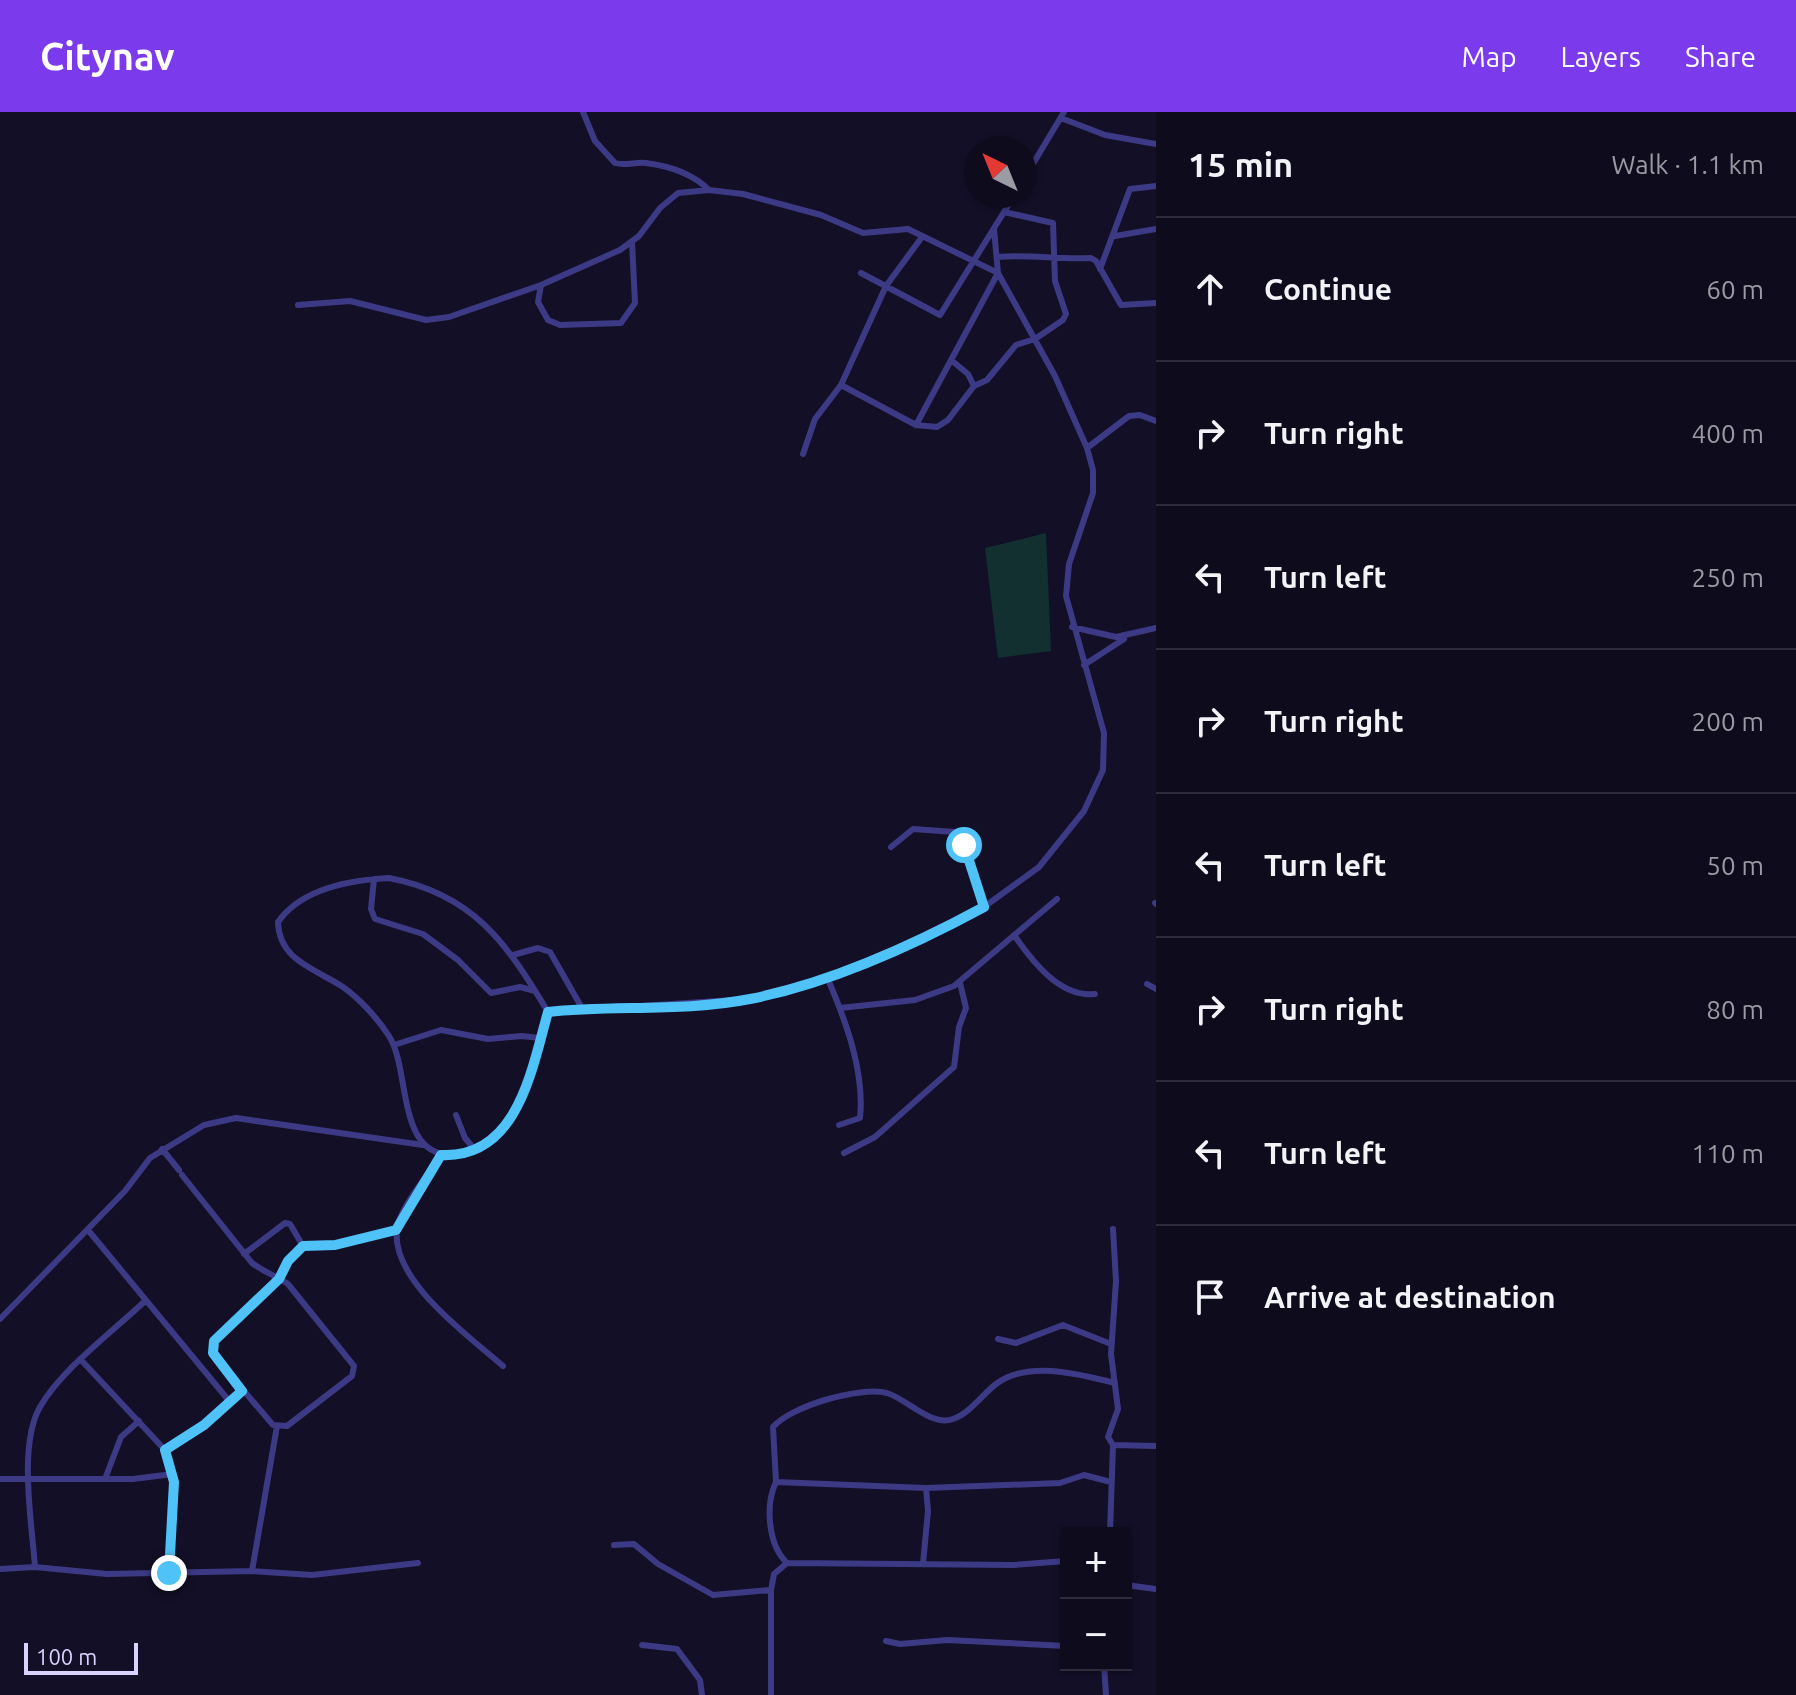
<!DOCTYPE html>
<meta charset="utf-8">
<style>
:root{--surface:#0e0b1c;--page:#171425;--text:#f1f3f6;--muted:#9b9ba3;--line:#2e2b3b;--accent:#7c3aed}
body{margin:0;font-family:Ubuntu,sans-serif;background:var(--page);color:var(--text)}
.controls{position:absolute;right:24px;bottom:24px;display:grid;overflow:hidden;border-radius:0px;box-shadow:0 2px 6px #0004}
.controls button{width:72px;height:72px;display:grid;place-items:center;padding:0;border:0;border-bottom:2px solid var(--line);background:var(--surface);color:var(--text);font:40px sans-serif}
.compass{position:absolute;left:964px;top:24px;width:72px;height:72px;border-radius:50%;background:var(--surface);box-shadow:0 2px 6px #0004;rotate:317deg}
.scale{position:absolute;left:24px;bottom:20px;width:114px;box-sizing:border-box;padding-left:8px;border:4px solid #d9d4ff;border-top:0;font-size:22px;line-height:28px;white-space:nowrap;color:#d9d4ff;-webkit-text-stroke:6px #130f26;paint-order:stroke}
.stop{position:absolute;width:24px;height:24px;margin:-18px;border:6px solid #4fc3f7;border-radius:50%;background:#fff}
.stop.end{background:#4fc3f7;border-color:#fff;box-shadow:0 2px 8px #0008}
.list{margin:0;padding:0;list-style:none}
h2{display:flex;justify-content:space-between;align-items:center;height:104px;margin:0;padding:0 32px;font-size:34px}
h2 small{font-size:26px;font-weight:400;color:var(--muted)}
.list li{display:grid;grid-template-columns:52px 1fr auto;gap:24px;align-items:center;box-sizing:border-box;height:144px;padding:0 32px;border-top:2px solid var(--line)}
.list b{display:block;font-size:30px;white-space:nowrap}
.list em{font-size:26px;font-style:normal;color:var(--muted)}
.icon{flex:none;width:44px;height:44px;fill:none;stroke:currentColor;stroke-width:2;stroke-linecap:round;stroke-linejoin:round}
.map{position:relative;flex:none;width:1156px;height:1583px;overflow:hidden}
header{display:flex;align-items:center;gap:48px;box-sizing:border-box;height:112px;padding:0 40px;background:var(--accent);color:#fff}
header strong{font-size:38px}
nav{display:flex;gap:44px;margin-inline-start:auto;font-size:28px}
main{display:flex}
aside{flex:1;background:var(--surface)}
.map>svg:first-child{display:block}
</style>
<header>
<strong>Citynav</strong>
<nav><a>Map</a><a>Layers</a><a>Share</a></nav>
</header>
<main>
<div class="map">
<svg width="1156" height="1583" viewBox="0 0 1156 1583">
<rect width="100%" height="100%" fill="#130f26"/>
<path fill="#12302f" d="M1046,421L1051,539L998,546L985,436Z"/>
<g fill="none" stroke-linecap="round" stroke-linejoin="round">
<path stroke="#3d3a85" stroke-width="6" d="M583,0L595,29L615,51C625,54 635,50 646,51C669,54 693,62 709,78
M1061,6L1105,23L1156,32
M1024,67L1064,0
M1115,124L1156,117
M997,145C1029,142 1059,148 1091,146L1096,149L1121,193L1156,191
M1100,157L1130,77L1156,74
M861,161L940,203L1014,84
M541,173L538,190L548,208L560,213L621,211L635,191L632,130
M298,193L350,189L426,208L449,205L541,173L620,138L639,124L660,96L678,81L709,78L743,82L821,103L863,121L908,117L998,161L1055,264L1087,336L1093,358V381L1069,452L1066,484L1104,621L1103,658L1084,699L1039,755L984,795L940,819L827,865L749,887L548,900
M951,248L968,262L974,274
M841,273L916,313L937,315L948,308L974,274L987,268L1016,233L1035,227L1063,208L1066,202L1055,169L1053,111L1004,100
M916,313L998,161L994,117
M1087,336L1129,304L1140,303L1156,309
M803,342L815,307L841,273L886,174L922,125
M1072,515L1116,525L1156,516
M1084,553L1124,527
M891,735L913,717L955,720L975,761L984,795
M389,766C473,782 506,830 548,900C534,948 518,1042 453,1043C396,1044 411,959 389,924C378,907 360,887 343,875C316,857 279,849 278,810C301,777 350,768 389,766Z
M374,767L371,797L375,807L423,822L458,848L491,881L520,875L535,879
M1155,791L1156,792
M1014,823C1032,849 1060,886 1095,882
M513,843L538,836L550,840L582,896
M827,865C845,907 865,959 860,1006L839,1013
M1147,872L1156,877
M840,896L915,888L954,874L1057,787
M394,933L441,918L488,927L522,924L540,926
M456,1003L465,1026L475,1038
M162,1037L179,1058
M844,1041L875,1025L954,955L959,915L966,896L960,871
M441,1043C430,1060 399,1097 397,1117C390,1168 469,1224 503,1254
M182,1063L252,1151C264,1160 276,1164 288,1172L354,1254L352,1264L287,1314L273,1313L215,1245L212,1236L214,1229L279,1167L288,1149L303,1134L335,1133L396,1118
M88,1118L230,1290
M244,1142L285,1111L290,1112L303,1134
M0,1207L125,1079L150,1046L204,1013L236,1006L423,1033
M998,1227L1016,1231L1063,1213L1111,1232
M82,1249L165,1338L174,1370L169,1461
M1113,1333L1156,1334
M165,1338L204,1313L242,1279
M0,1367H133L173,1362
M105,1367L121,1325L139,1309
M776,1370L773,1315C791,1294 860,1274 887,1281C907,1287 931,1315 953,1307C969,1302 983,1282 996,1272C1028,1248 1079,1262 1115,1271
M1110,1421L1113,1333L1108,1325L1118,1297L1111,1242L1116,1169L1113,1117
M614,1433L634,1432L658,1452L713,1483L771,1478
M787,1451C768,1433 765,1393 776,1370L926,1376
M923,1452L928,1399L926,1376L1060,1371L1084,1363L1111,1370
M35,1455C32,1412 18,1333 40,1295C62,1257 112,1220 144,1190
M0,1457L35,1455L107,1462L252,1459L312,1463L418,1451
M252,1459L277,1314
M1126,1473L1156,1477
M886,1529L900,1532L947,1528L1066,1534
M642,1533L677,1537L700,1568L702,1583
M1104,1553L1106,1583
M771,1583V1478L774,1462L787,1451L1014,1453L1066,1449"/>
</g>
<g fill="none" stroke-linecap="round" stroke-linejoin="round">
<path stroke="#4fc3f7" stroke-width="10" d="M169,1461L174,1370L165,1338L204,1313L242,1279L213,1241L214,1229L279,1167L288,1149L303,1134L335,1133L396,1118L441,1043C518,1047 532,956 548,900C614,893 684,900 750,887C831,871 912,834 984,795L964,733"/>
</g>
</svg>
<div class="controls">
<button>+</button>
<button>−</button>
</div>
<svg class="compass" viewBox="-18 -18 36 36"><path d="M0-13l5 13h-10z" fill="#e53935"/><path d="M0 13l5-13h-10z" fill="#9b9ba3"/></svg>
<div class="scale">100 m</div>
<div class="stop" style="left:964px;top:733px"></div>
<div class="stop end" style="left:169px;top:1461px"></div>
</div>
<aside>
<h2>15 min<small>Walk · 1.1 km</small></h2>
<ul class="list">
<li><svg class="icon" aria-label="ahead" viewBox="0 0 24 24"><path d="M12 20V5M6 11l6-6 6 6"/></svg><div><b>Continue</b></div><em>60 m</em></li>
<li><svg class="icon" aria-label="right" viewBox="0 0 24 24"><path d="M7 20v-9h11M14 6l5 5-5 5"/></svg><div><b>Turn right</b></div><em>400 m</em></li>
<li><svg class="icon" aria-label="left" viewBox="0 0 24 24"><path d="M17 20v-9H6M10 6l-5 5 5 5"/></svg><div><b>Turn left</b></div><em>250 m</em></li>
<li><svg class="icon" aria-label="right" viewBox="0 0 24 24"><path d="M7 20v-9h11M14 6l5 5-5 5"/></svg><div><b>Turn right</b></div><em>200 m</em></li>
<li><svg class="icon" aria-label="left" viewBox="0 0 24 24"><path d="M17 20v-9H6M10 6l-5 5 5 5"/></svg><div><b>Turn left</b></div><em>50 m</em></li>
<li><svg class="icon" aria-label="right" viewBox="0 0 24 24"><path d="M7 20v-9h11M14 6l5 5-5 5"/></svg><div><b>Turn right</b></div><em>80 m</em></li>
<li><svg class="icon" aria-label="left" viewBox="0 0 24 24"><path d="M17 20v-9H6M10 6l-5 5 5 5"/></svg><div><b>Turn left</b></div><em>110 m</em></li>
<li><svg class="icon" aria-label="arrive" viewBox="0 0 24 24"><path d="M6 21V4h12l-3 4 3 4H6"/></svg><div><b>Arrive at destination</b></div></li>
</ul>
</aside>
</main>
